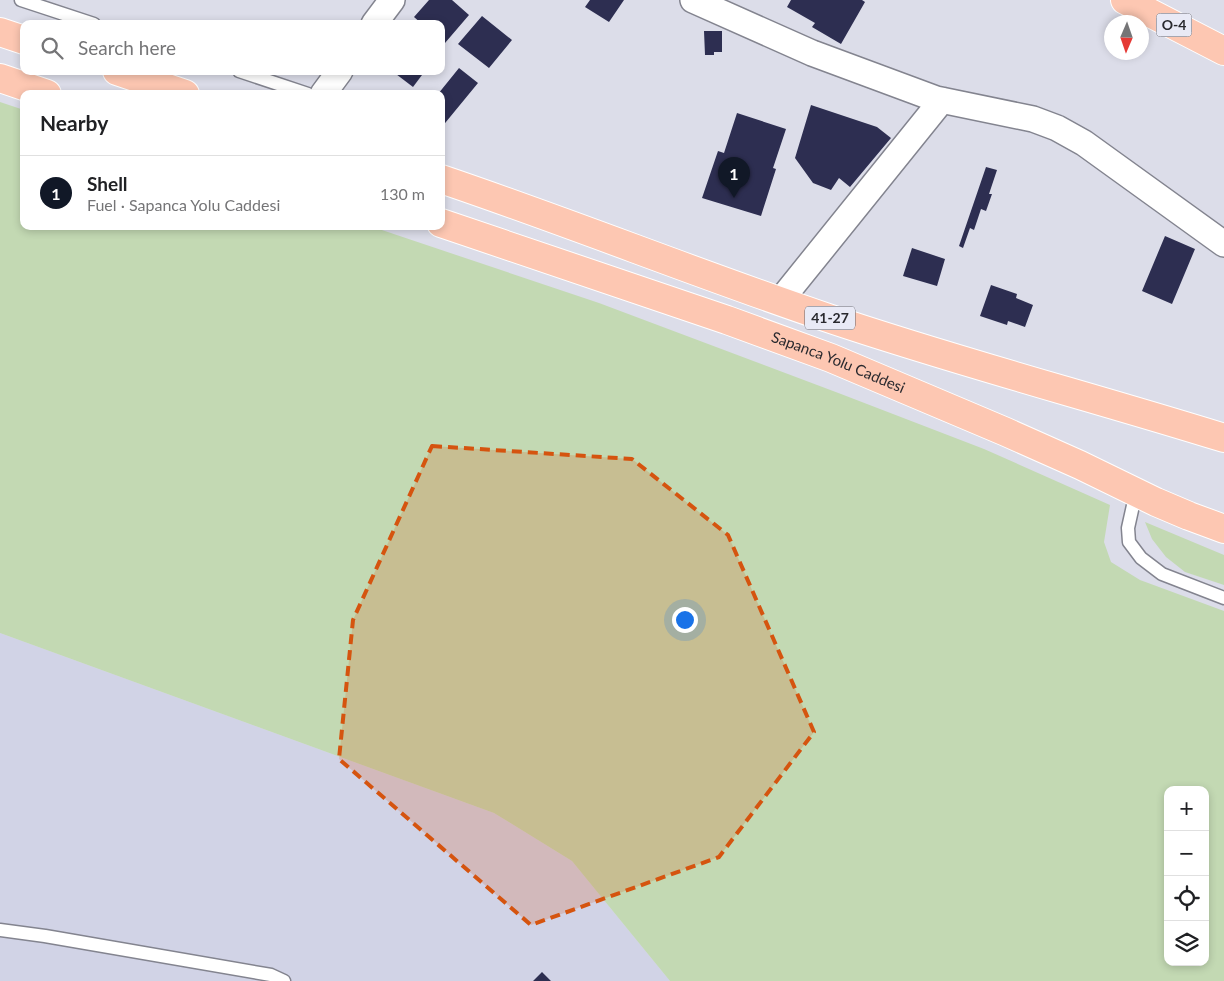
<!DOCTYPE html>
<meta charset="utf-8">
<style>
:root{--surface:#fff;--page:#f2f2f2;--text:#202124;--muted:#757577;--line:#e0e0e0;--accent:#111827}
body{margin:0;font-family:Lato,sans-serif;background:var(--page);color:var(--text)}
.controls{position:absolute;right:15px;bottom:15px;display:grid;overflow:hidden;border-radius:10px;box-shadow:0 2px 8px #0003}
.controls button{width:45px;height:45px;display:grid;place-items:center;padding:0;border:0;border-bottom:1px solid var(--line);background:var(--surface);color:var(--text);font:25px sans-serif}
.compass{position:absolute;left:1104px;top:15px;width:45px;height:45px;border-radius:50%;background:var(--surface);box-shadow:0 2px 8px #0003;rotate:182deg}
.you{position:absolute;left:684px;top:619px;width:18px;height:18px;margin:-12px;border:4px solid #fff;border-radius:50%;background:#1a73e8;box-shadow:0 0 0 8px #1a73e833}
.badge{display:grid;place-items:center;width:32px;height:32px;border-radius:50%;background:var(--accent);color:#fff;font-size:16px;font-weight:700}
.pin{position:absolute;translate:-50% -41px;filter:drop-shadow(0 1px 2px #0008)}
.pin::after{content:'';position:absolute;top:26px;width:18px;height:15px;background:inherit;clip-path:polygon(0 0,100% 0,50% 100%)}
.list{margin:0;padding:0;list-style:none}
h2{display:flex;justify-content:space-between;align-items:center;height:65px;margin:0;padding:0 20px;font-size:21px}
h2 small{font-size:16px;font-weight:400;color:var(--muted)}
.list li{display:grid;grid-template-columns:32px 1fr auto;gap:15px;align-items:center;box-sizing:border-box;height:75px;padding:0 20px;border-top:1px solid var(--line)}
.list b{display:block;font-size:19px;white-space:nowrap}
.list p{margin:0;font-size:16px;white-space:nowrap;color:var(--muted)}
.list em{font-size:16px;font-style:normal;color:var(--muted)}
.icon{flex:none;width:28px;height:28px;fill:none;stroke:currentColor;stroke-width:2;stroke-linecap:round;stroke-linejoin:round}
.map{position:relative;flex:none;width:1224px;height:981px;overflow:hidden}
.search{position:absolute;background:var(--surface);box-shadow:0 2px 8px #0003;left:20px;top:20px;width:425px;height:55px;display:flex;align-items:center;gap:12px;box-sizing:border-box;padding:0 18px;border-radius:10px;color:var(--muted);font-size:19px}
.panel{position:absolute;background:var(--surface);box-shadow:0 2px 8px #0003;left:20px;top:90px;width:425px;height:140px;border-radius:10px}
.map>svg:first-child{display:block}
</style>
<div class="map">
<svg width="1224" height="981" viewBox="0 0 1224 981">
<rect width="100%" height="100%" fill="#dcdde9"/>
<path fill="#d1d3e6" d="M0,633L494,813L572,861L670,981H0Z"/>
<path fill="#c3d9b3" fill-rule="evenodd" d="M0,102L24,110V226H370L599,303L841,394L984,449L1110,505L1104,542L1111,562L1140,580L1224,611V981H670L572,861L494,813L0,633ZM1168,790H1205V962H1168Z
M1145,522L1224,555V585L1185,572L1166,557L1152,539Z"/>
<path fill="#2d2e51" d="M429,0H452L469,15L445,43L441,40V24H422L414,17Z
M590,0H624L609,22L585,7Z
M791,0H862L865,2L841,44L812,27L815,23L787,7Z
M482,16L512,40L489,68L458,44Z
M704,31H722V52H714V55H705Z
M459,68L478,83L441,128V94H438Z
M392,71H425L413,87Z
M811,105L877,127L891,138L850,187L839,178L831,190L813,183L795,158Z
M737,113L786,129L773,168L776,169L761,216L702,198L718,151L724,153Z
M986,167L997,170L989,194H992L986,211L981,209L974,230L970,228L963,248L959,246Z
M1165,236L1195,249L1172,304L1142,291Z
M912,248L945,259L937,286L903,276Z
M991,285L1017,294L1016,298L1033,305L1025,327L1008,321L1007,325L980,316Z
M542,972L551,981H533Z"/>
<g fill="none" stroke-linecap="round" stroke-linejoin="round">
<defs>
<path id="lane" d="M21,0L94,24
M239,71L308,94
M1136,492L1128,528L1129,542L1141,558L1162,574L1224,598
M0,930L45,936L271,975L284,981"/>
<path id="street" d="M693,0L812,53L936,99L1033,119L1057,128L1084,143L1224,244
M374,24L392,0
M323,94L340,71
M780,301L942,100"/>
<g id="highway">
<path d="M1125,0L1224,51"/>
<path d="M0,32L24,40"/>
<path d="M117,71L185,94"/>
<path d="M0,78L47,94"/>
<path d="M441,179C571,223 698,274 828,318C958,362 1092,397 1224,438"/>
<path id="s1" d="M441,223L727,320L831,358L1006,432L1080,465L1156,502L1189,516L1224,529"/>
</g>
</defs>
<use href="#lane" stroke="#83848f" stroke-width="15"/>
<use href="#street" stroke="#83848f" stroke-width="28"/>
<use href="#highway" stroke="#fff" stroke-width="30"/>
<use href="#lane" stroke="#fff" stroke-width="12"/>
<use href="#street" stroke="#fff" stroke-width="25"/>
<use href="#highway" stroke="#fdc7b2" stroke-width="28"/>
</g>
<path fill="#d5540f" fill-opacity="0.2" stroke="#d5540f" stroke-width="4" stroke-dasharray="10 6" stroke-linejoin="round" d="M432,446L632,459L728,535L814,732L719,857L531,925L339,759L353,620Z"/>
<g text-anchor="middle" stroke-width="5" stroke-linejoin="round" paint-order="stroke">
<g fill="#e9eaf6" stroke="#63636a" stroke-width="1">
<rect x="1156.5" y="13.5" width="35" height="23" rx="4"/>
<rect x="805" y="306.5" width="50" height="23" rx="4"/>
</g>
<g font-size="14" font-weight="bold" fill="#29292e">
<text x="1174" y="30">O-4</text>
<text x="830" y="323">41-27</text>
</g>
<g font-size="15" fill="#29292e" stroke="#e9eaf6">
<text dy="5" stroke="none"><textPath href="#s1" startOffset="421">Sapanca Yolu Caddesi</textPath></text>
</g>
</g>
</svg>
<div class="controls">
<button>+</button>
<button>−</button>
<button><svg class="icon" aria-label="locate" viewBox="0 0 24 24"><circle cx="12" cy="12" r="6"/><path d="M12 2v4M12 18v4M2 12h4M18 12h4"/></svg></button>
<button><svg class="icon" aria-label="layers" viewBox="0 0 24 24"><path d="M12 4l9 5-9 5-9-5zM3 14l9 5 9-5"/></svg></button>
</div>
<svg class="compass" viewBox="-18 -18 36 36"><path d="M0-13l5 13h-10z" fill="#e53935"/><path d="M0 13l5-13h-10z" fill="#757577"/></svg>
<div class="you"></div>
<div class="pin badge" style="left:734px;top:198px">1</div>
<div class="search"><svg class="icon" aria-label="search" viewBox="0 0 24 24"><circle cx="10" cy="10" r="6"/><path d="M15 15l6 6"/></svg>Search here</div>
<section class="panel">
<h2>Nearby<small></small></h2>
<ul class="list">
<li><span class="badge">1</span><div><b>Shell</b><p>Fuel · Sapanca Yolu Caddesi</p></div><em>130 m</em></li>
</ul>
</section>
</div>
